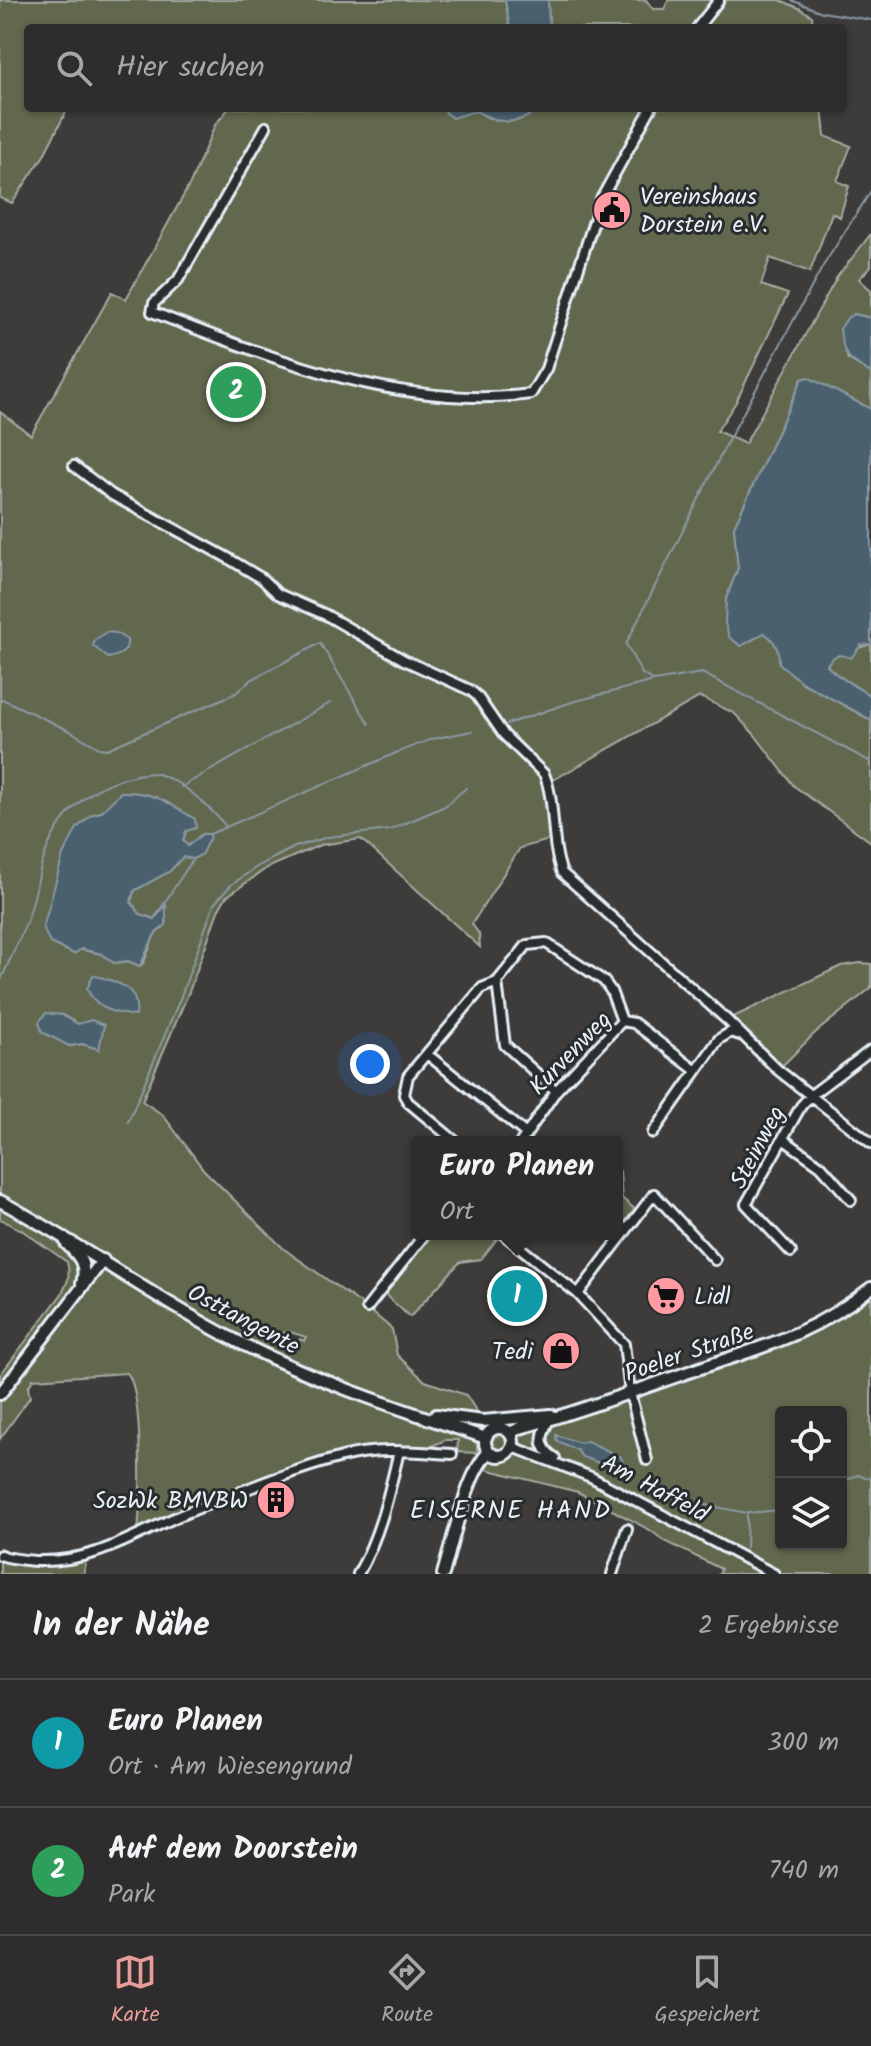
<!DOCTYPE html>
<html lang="de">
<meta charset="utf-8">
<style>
:root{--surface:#2e2c2c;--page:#3a3838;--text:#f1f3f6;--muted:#a7a7a9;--line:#494848;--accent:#e69b98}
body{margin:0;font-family:Kalam,sans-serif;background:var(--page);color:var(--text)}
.controls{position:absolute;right:24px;bottom:24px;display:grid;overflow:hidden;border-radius:8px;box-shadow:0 2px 6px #0004}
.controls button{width:72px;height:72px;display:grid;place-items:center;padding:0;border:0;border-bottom:2px solid var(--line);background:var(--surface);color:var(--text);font:40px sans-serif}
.you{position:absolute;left:370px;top:1064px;width:28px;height:28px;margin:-20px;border:6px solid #fff;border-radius:50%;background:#1a73e8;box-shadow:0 0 0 12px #1a73e833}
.badge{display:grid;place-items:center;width:52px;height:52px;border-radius:50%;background:var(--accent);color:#fff;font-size:26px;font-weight:700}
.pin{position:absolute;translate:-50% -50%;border:4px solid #fff;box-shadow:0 2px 8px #0006}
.popup{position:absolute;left:411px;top:1136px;width:212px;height:104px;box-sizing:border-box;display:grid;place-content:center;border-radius:8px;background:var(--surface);filter:drop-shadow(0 2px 6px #0005);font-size:26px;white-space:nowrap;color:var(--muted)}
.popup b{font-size:30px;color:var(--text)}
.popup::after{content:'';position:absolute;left:50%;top:100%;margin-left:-16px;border:16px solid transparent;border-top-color:var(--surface)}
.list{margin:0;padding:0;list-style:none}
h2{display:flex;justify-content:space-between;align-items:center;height:104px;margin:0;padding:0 32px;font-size:34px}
h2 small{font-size:26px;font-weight:400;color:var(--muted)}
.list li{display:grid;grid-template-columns:52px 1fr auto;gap:24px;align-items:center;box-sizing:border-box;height:128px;padding:0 32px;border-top:2px solid var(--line)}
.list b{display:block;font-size:30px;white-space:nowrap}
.list p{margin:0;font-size:26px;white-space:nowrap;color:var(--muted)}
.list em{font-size:26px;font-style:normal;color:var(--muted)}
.icon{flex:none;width:44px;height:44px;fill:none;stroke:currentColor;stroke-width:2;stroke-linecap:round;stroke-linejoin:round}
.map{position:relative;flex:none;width:871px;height:1574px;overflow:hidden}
.search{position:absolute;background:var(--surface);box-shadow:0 2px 6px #0004;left:24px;right:24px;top:24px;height:88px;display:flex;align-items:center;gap:20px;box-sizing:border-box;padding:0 28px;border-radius:8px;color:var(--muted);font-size:30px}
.sheet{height:360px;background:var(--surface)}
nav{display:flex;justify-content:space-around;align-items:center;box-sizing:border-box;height:112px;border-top:2px solid var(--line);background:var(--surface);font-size:22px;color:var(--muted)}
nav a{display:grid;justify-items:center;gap:4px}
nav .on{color:var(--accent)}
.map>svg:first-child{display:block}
</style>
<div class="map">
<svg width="871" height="1574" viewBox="0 0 871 1574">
<rect width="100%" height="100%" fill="#3e3b3b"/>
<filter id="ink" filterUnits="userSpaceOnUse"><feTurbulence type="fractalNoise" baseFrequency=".0125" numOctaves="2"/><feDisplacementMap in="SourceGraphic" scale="16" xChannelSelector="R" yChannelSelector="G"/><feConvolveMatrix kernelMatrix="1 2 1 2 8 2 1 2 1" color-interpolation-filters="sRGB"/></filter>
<g filter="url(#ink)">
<path fill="#62684e" stroke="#a5aca3" stroke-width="2" fill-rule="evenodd" d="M0,0H505L510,28H28V108H68L43,157L12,203L0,198Z
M548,0H646L653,9H664L669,0H780L799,8L812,16L813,28H549Z
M229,108H445L446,113L476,111L489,118L529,116L527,108H822L825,136L851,146L837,181L849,186L840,217L832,213L810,272L770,258L761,285L788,294L736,402L717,431L745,444L837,277L871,234V266L859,279L871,290V318L854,314L847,358L871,373V409L819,383L802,379L734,527L738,568L726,599L752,640L764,632L771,638L801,682L871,720V842L794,786L754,734L734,713L700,697L548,783L553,839L520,848L472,924L479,934L480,947L361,839L320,845L267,868L226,897L218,911L189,992L142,1101L163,1115L204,1170L284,1249L367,1308L392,1329L397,1355L425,1381L466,1395L483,1421L565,1413L803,1332L871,1288V1574H719L721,1569L663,1540L650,1530L578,1492L477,1467L487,1454L483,1447L484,1438L433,1424L474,1441L477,1445V1453L457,1452L458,1440H445L430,1447L376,1446L342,1454L138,1531C141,1505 143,1389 127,1373L33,1379L28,1388L30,1397L0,1439V1375L61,1295C67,1284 71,1276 67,1262L23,1231L0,1219V412L31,435L112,292L126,299L191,182L215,125ZM101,812L186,831L183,841L188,847L202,835L170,871L134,891L131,902L140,914L154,919L165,906L166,925L155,934L144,962L140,966L128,961L114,963L102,954L78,949L91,815ZM62,1015L78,1024L99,1049L82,1044L69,1046ZM240,1327L273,1334L290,1332L306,1337L304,1341L300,1339L296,1347ZM781,1412H841V1544H781Z
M871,644V696C861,690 831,673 827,665L833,656Z
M860,963L871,964V988L815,1033L778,1070L727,1020L841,966Z
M617,1169L620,1171L622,1198L639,1213L619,1239L614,1234H617Z
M425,1234H501L481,1259L460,1262L410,1317L381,1291Z
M0,1548L21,1557H86L84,1574H0Z"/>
<path fill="#4b606e" stroke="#8a9aa5" stroke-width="2" d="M505,0H548L549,28H510Z
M445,108H527L529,116C509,126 495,121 476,111L452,118L446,113Z
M854,314L871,318V373C848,359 843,357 840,329L848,317Z
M808,377L871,409V644L861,645L851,658C839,653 834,654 827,665C831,673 861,690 871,696V720L801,682L779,663C779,650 776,641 764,633L741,646L729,637L725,623L726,599L738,568L734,527L802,379Z
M106,632L116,633L127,640C128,653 120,655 108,658L93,646L95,640Z
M121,792C154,791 169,803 195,819L196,828L186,831L183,841L188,846L202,834H210V837L201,855L193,859L183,857L170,871L134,891L131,902L140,914L154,919L166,905V925L155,934L140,966L128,961L114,963L102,954L81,949L74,954L50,943L43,928L63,855L77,828L91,815L101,812Z
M93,975C117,982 140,986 136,1016C114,1013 97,1010 87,989Z
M46,1013L62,1015L78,1024L91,1020L104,1025L99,1049L82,1044L69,1046L42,1032L39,1022Z
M556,1435L580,1443L587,1441L621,1457L624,1466L621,1469H616L582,1457L577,1450L557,1441Z"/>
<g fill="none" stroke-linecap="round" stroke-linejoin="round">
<path stroke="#8a9aa5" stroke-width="2" d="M791,0L822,12L871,20
M654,681L642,674L626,644L728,441L823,266L871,191
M0,698L70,731L99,748L107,749L236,693L251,680L320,643L369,724
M507,724L572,702L654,681L702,673L871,762
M181,787L330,703
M210,834L396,753L432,739L472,731
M154,919L193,859
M0,982C10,958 24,933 31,908C37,889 39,867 47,849C62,811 93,784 133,776C141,774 149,772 157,774C182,780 208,806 225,825
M128,1122L180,999L214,904L231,885L258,866L295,847L328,837L390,830L445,806L466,788
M841,1483L857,1475L871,1478
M656,1495L747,1513L781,1510
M746,1547L747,1513
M737,1573V1574"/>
<defs>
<path id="minor" d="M697,28L719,0
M266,127L178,280L154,303L152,312C271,358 401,411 531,394L546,369L601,199L651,108
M74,466L112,495L226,557L261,578L278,594L326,615L404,660L470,690L477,696L504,735L544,774C556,801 550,842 562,873L727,1020L778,1070L871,1143
M497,982L505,1045L556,1091
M427,1054L526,1134
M653,1133L719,1039L731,1032L740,1035
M783,1139L821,1166L851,1200
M456,1142L408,1102L404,1095L408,1076L482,988L497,982L527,945L546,943L604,981L611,991L622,1021
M521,1142L556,1091L622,1021L634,1023L695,1070
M503,1234L578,1294L624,1344L630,1393L647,1460
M791,1252L746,1204L801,1106L811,1095L871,1050
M578,1294L654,1194L715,1260
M367,1308L425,1234
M549,1420C540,1436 539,1448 555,1458
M513,1447L591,1477L774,1574
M0,1555C11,1559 24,1560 36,1561C96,1563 134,1534 186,1513C237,1493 289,1471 342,1457C378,1447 415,1452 452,1454
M358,1574C380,1535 389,1494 399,1451
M612,1574L627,1529"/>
<path id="major" d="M0,1201C77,1242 148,1294 225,1335C308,1379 397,1408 486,1438
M66,1243C80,1257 87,1264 82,1284
M0,1394L103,1260
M436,1415L483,1421L551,1415
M485 1442a14 14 0 1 1 28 0a14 14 0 1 1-28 0Z
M510,1433L520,1428C575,1413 629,1393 683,1374C756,1348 808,1338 871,1288
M443,1574C452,1544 467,1472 489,1452"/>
</defs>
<use href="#minor" stroke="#e8f1f8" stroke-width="14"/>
<use href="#major" stroke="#e8f1f8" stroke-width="16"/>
<use href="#minor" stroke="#2a2d2e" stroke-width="8"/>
<use href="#major" stroke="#2a2d2e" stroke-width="10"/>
</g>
</g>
<defs>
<symbol id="civic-disc" viewBox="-11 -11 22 22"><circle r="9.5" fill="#ff9aa2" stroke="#2a2d2e"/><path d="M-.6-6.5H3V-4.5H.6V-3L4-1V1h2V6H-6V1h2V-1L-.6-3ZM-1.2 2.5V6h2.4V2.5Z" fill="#111"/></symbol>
<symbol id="supermarket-disc" viewBox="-11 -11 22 22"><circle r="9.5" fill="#ff9aa2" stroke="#2a2d2e"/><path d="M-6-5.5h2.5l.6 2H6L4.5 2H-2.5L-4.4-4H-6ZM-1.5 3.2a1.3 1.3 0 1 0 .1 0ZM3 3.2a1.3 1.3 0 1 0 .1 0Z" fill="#111"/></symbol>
<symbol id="shop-disc" viewBox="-11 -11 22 22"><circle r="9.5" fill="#ff9aa2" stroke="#2a2d2e"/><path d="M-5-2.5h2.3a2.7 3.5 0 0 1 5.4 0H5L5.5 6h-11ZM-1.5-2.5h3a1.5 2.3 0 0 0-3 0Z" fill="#111"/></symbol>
<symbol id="building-disc" viewBox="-11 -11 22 22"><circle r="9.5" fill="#ff9aa2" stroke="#2a2d2e"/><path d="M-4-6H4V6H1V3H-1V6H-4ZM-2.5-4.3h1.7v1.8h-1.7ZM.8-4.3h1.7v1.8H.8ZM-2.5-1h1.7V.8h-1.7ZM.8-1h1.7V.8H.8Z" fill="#111"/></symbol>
</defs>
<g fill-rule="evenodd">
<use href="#civic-disc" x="590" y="188" width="44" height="44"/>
<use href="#supermarket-disc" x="644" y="1274" width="44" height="44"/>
<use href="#shop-disc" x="539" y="1329" width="44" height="44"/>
<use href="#building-disc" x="254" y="1478" width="44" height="44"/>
</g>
<g text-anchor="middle" stroke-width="6" stroke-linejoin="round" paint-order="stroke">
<g font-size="24" fill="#e8f1f8" stroke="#2a2d2e" text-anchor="start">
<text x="640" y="204">Vereinshaus<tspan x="640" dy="28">Dorstein e.V.</tspan></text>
<text x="694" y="1304">Lidl</text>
<text x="533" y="1359" text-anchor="end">Tedi</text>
<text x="248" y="1508" text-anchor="end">SozWk BMVBW</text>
</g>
<g font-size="24" fill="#e8f1f8" stroke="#2a2d2e">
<text transform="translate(570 1053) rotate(-46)" y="8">Kurvenweg</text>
<text transform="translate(757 1147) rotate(-62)" y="8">Steinweg</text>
<text transform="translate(244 1319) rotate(28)" y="8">Osttangente</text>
<text transform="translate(689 1352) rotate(-19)" y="8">Poeler Straße</text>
<text transform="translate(655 1488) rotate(28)" y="8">Am Haffeld</text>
</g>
<g font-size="26" letter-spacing="2" fill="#e8f1f8" stroke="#2a2d2e">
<text x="511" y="1518">EISERNE HAND</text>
</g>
</g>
</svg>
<div class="controls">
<button><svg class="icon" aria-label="locate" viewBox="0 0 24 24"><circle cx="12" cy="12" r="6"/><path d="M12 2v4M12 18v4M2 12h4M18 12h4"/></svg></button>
<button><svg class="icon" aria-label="layers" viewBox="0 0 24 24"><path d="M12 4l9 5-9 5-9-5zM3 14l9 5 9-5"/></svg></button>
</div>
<div class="you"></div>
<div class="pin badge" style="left:517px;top:1296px;background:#0f9aa8">1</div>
<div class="popup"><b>Euro Planen</b>Ort</div>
<div class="pin badge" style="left:236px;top:392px;background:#2e9e5b">2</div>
<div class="search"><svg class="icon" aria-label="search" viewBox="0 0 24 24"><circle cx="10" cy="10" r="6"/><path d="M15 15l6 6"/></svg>Hier suchen</div>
</div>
<section class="sheet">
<h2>In der Nähe<small>2 Ergebnisse</small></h2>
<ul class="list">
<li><span class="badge" style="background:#0f9aa8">1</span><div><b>Euro Planen</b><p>Ort · Am Wiesengrund</p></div><em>300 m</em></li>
<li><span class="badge" style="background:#2e9e5b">2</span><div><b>Auf dem Doorstein</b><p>Park</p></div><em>740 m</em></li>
</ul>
</section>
<nav>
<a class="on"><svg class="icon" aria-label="map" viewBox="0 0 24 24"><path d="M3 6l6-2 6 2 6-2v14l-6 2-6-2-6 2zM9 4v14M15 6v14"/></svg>Karte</a>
<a><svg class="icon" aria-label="directions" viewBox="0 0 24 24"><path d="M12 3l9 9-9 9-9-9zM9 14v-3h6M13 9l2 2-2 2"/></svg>Route</a>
<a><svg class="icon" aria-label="saved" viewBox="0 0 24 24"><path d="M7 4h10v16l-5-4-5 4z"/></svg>Gespeichert</a>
</nav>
